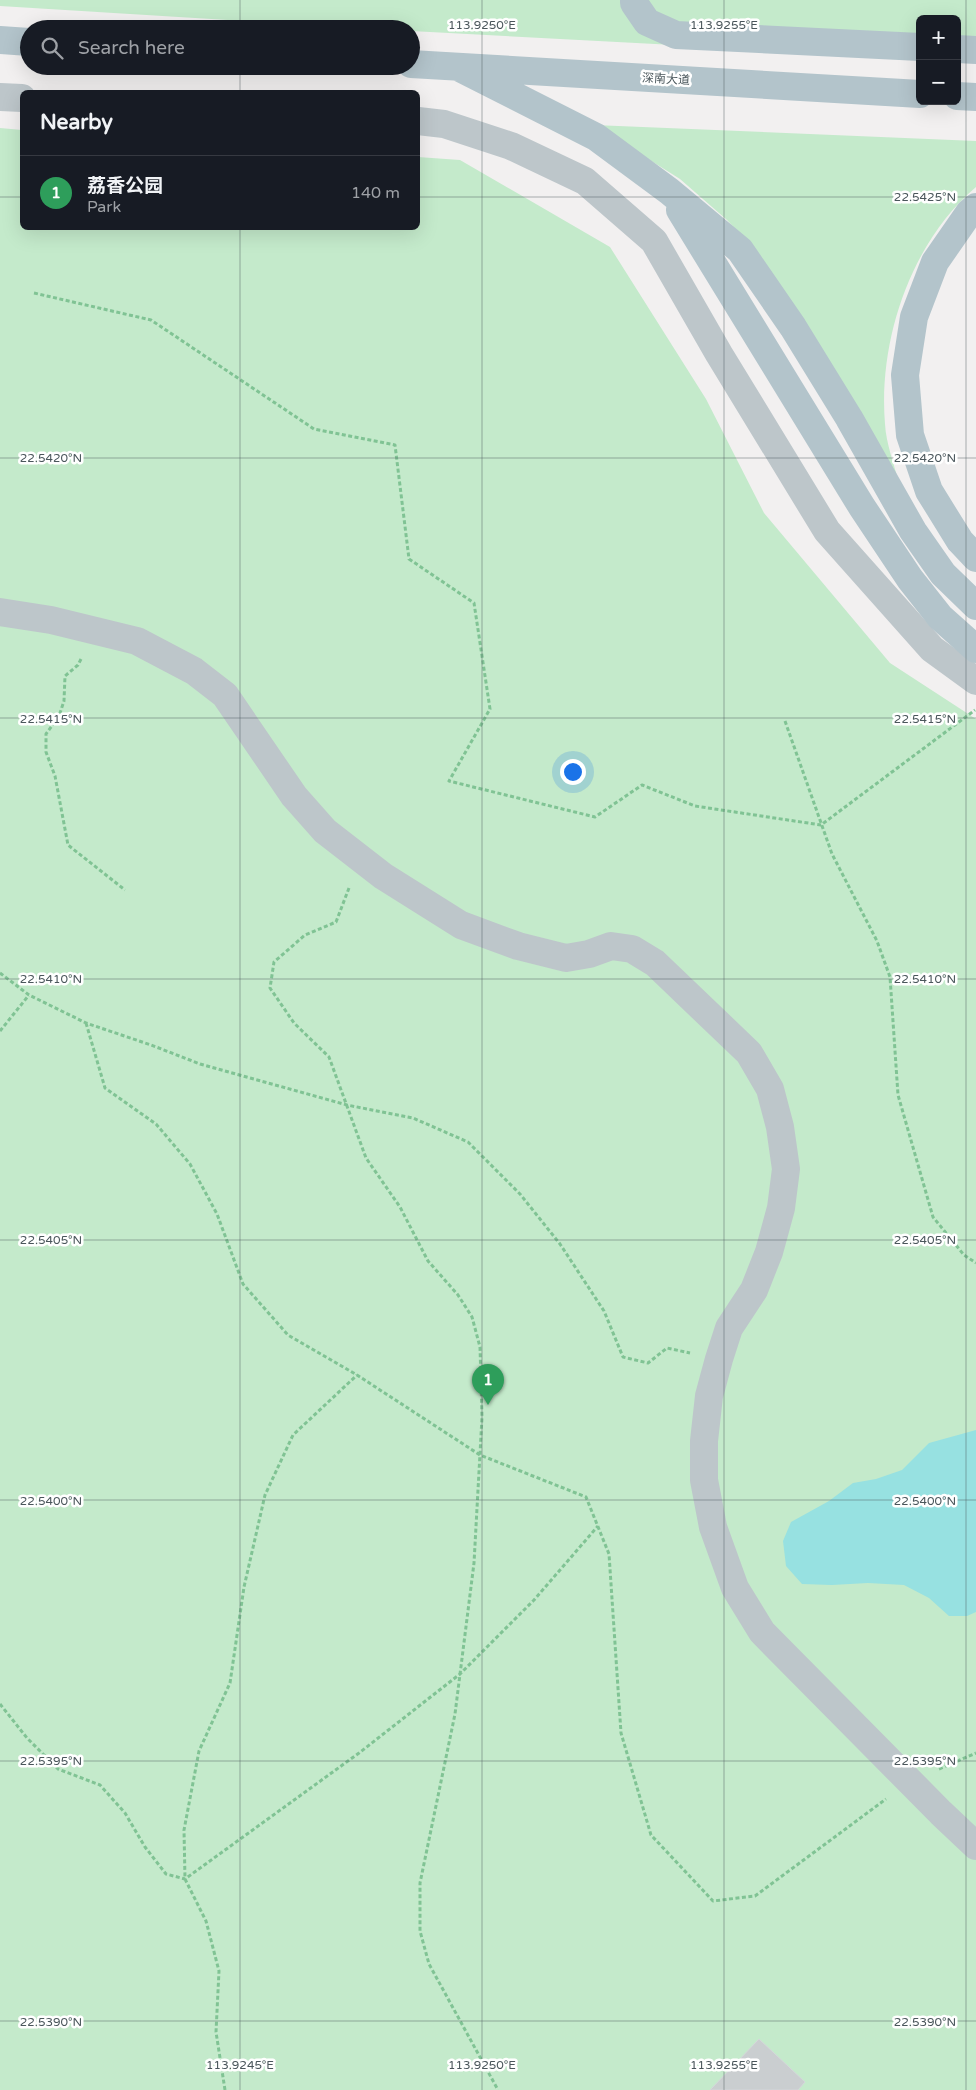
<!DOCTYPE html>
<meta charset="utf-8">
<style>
:root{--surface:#171b24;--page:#20242c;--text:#f1f3f6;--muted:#9ea1a6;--line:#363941;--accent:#3095cb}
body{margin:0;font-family:"Varela Round","Noto Sans SC",sans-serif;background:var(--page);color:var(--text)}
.controls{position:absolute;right:15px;top:15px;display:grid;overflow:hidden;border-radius:8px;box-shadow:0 5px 20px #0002}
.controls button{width:45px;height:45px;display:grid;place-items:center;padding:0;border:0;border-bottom:1px solid var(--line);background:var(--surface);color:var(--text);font:25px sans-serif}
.you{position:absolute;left:572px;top:771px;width:18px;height:18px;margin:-12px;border:4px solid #fff;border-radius:50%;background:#1a73e8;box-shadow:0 0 0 8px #1a73e833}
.badge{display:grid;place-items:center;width:32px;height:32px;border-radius:50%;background:var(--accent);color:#fff;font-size:16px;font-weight:700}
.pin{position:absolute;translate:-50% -41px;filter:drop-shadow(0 1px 2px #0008)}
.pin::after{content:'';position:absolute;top:26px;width:18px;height:15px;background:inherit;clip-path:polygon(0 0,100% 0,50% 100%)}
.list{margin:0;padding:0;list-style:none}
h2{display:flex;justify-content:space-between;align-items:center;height:65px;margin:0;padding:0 20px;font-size:21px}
h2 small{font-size:16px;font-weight:400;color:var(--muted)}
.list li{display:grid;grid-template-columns:32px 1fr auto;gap:15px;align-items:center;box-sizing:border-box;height:75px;padding:0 20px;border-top:1px solid var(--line)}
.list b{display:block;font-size:19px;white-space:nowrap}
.list p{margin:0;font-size:16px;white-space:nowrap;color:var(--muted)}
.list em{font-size:16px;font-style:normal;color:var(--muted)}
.icon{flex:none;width:28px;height:28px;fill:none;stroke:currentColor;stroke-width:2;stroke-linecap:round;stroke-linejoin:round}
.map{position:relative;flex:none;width:976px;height:2090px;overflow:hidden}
.search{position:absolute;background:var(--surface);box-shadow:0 5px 20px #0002;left:20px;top:20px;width:400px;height:55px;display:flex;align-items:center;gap:12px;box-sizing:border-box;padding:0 18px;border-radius:28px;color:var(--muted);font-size:19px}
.panel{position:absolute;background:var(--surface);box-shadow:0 5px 20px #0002;left:20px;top:90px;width:400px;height:140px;border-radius:8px}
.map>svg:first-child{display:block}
</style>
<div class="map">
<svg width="976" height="2090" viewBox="0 0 976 2090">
<rect width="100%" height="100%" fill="#f2f0f0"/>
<path fill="#c4eacb" d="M0,0H976V61L957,60V19H920V58L411,31V29L323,26L0,6Z
M594,125L976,141V187C911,242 878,340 885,424C886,443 894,464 899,483L755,250L727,220L680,179Z
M0,128L22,130V228H418V157L460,160L610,247L706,399L764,513L890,663L976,719V2090H0Z"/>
<path fill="#97e1e1" d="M976,1430V1612L967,1616H949L929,1598L904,1585L868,1583L832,1585L802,1584L786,1566L783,1541L791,1522L829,1501L853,1483L876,1479L902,1470L929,1443Z"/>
<path fill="#caced0" stroke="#d4d7da" d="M759,2039L805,2082L798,2090H710Z"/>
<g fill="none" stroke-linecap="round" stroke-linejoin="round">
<path stroke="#80c394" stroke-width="3" stroke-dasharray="4 2.5" stroke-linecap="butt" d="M34,293L151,320L314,429L395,445L409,559L474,603L490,709L449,781L595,817L642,785L695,806L821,825L975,710
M81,659L78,665L65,676L64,701L59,716L46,734V752L55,776L68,845L125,890
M785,721L832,854L877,941L890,977L898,1095L933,1217L964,1255L976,1263
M349,888L336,922L305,935L274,962L270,988L294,1023L329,1057L366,1158L400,1207L428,1261L458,1295L472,1317L480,1347L482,1417L474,1563L455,1714L420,1883V1931L429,1964L498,2090
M0,973L29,995L86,1023L151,1045L200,1064L347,1105L413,1118L468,1142L520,1194L560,1244L604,1311L623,1357L648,1363L667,1348L690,1353
M86,1023L105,1088L156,1124L190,1164L217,1214L243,1284L288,1335L357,1375L480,1455L586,1497L609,1554L621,1733L651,1835L713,1901L755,1896L886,1799
M0,1031L29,995
M0,1704L27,1738L58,1769L100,1785L125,1813L145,1847L166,1874L185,1879L359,1753L460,1674L534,1600L598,1526
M939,1769L976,1753
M225,2090L216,2032L219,1971L206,1921L185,1879L184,1830L199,1751L230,1683L244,1587L265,1495L293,1435L357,1375"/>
<path stroke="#bdc6ca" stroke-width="28" d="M0,97L22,98
M418,121L444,124L511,146L585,181L654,241L719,354L827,531L932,649L976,681
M0,612L51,620L137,641L194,671L225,695L294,796L325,831L383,876L461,925L518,946L566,958L589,954L611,946L632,949L655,963L749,1053L770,1089L780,1127L786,1169L781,1208L769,1252L754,1290L729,1328L719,1359L709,1396L704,1441V1480L713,1527L735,1588L762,1632L941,1813L976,1846"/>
<path stroke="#b3c4cb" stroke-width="28" d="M634,0V3L647,22L676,35L920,47
M0,40L29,42
M957,49L976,50
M411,64L920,94
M458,67L596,137L669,191L740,250L793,327L849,418L913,531L943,574L976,606
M957,96L976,97
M976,207L969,213L935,262L914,317L905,375L910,435L929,491L960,541L976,558
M680,210L862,507L910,579L940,617L976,649"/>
</g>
<path fill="none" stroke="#4a565b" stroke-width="1" stroke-opacity="0.45" d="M240,0V29M482,0V2090M724,0V2090M966,0V2090M240,66V92M0,197H22M418,197H976M240,228V2090M0,458H976M0,718H976M0,979H976M0,1240H976M0,1500H976M0,1761H976M0,2021H976"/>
<g text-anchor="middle" stroke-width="5" stroke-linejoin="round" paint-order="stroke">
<g font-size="12" fill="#4a565b" stroke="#fff">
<text transform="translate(666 79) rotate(3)" y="4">深南大道</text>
</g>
</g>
<g font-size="12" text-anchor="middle" fill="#4a565b" stroke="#fff" stroke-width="5" stroke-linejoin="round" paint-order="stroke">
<text x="482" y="29">113.9250°E</text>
<text x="724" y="29">113.9255°E</text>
<text x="925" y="201">22.5425°N</text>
<text x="51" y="462">22.5420°N</text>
<text x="925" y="462">22.5420°N</text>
<text x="51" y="723">22.5415°N</text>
<text x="925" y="723">22.5415°N</text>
<text x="51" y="983">22.5410°N</text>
<text x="925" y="983">22.5410°N</text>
<text x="51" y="1244">22.5405°N</text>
<text x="925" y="1244">22.5405°N</text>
<text x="51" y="1505">22.5400°N</text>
<text x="925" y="1505">22.5400°N</text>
<text x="51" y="1765">22.5395°N</text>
<text x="925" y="1765">22.5395°N</text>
<text x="51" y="2026">22.5390°N</text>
<text x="925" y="2026">22.5390°N</text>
<text x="240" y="2069">113.9245°E</text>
<text x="482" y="2069">113.9250°E</text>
<text x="724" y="2069">113.9255°E</text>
</g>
</svg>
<div class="controls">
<button>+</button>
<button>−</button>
</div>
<div class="you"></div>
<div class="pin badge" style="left:488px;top:1405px;background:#2e9e5b">1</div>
<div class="search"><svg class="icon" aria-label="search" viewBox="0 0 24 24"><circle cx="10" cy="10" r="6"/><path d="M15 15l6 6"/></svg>Search here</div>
<section class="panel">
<h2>Nearby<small></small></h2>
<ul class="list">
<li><span class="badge" style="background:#2e9e5b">1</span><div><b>荔香公园</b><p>Park</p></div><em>140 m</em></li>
</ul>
</section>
</div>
